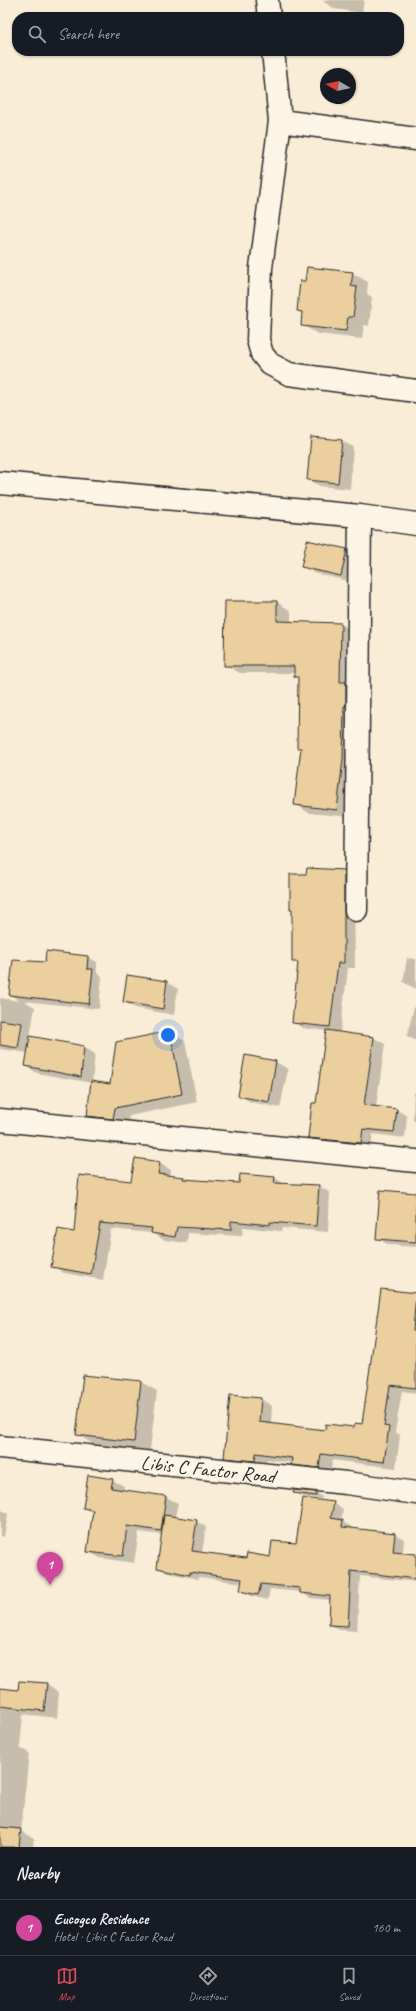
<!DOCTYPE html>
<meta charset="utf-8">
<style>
:root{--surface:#171b24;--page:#242831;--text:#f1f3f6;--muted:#9ea1a6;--line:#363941;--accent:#d1495b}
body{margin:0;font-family:Caveat,sans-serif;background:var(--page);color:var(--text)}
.compass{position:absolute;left:320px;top:68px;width:36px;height:36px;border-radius:50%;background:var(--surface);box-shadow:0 1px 3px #0004;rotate:279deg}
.you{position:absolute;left:168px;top:1035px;width:14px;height:14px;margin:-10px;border:3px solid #fff;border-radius:50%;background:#1a73e8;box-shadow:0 0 0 6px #1a73e833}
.badge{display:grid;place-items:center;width:26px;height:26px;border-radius:50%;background:var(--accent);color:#fff;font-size:13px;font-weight:700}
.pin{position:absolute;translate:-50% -33px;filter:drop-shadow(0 1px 2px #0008)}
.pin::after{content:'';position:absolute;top:21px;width:14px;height:12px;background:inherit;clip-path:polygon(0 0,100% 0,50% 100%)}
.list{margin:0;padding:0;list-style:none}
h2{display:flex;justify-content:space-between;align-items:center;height:52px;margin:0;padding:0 16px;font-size:17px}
h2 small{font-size:13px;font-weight:400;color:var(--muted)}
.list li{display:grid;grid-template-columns:26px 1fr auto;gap:12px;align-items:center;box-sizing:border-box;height:56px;padding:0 16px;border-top:1px solid var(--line)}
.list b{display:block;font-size:15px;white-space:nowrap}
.list p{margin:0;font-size:13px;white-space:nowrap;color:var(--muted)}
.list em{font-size:13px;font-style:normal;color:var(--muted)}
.icon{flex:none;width:22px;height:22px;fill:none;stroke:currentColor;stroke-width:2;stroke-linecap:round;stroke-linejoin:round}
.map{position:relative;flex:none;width:416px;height:1847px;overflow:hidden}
.search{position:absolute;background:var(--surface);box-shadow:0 1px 3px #0004;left:12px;right:12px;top:12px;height:44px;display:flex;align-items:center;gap:10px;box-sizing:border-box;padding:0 14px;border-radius:16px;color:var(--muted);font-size:15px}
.sheet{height:108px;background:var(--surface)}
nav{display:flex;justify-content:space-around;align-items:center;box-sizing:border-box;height:56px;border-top:1px solid var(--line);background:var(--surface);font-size:11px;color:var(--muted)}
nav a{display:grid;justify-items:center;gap:2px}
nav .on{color:var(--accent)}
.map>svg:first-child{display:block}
</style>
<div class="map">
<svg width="416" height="1847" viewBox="0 0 416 1847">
<rect width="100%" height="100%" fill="#f9edd7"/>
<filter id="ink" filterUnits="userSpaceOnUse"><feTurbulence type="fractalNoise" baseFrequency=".025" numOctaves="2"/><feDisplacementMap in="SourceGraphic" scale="8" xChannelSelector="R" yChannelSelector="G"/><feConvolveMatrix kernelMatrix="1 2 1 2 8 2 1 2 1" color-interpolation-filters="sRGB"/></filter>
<g filter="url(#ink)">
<path fill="#0003" d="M324,0H364L362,13L335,9L324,2Z
M352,273L368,282L367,294L372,297L369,326L364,325L362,339L318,334L302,325L303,314L298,311L306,282Z
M342,441L353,447L350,489L320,486L308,480Z
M346,550L358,557L352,582L314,573L302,566Z
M277,602L291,611V623L341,624L355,632L351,817L309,813L295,804L302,749L298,747L299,679L295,676V673H240L225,665Z
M344,871L354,878L355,968H348L340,1033L374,1038L385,1044L376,1107L396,1109L407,1116L405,1138L373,1134L371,1149L320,1144L309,1137L317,1104L327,1031L303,1028L293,1022L299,965L293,961L307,875Z
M88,957L97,962V973L102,976L99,1009L24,1001L35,1007L30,1037L84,1047L95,1054L92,1082L111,1085L169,1032L185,1041L197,1102L129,1116L128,1127L103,1124L88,1115L92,1083L37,1073L26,1066L28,1053L0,1049V998L20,1001L10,995L46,963Z
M407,958L416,959V989L403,982Z
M167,982L178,989L174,1015L135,1008L124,1002Z
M414,1007L416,1008V1041L407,1036Z
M246,1056L276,1062L288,1069L280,1108L251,1102L239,1096Z
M414,1093H416V1122L413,1120Z
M159,1163L171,1170L170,1176L187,1180L240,1184L275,1178L285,1184L319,1186L330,1193L328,1232L282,1228L281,1231L243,1227L242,1236L188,1233L187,1243L164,1240L152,1233L111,1229L103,1280L64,1273L52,1266L75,1233L132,1182Z
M416,1194V1247L389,1245L377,1238Z
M382,1290L416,1294V1393L402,1391L395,1432L400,1435L396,1468L332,1460L331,1474L304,1471L293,1463L267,1459L266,1467L237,1464L225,1457L261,1399L272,1406L271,1424L326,1431L355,1428L363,1425Z
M84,1376L141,1382L157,1391L150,1450L93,1444L77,1434Z
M112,1480L124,1486L123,1491L166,1497L178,1503L175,1518L196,1521L206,1527L202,1553L247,1559L271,1558L297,1544L333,1503L343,1509L341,1521L352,1527V1529L395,1534L404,1539L403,1554L416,1555V1582L360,1576L357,1631L339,1630L330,1624L331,1600L310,1598L301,1592L270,1589L268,1600L251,1596L241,1591L243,1583L199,1577V1579L168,1573L158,1568L163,1535L139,1532L134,1563L100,1558L88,1551L93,1513L84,1508Z
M295,1493H316L322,1497L321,1499L300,1496Z
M0,1509L8,1514L4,1537L0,1536Z
M47,1684L59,1692L57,1718L23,1714L20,1748L29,1753L21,1831L34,1838L33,1847H0V1689L19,1691Z"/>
<path fill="#ebcf9f" stroke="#2b2b2b" d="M307,267L353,272L351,286L357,287L353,317H348L346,331L301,326L302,312L297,311L300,281H305Z
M311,437L342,440L338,483L307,480Z
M307,540L347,549L341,576L301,567Z
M225,601H277V621L341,623L340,682H346V706H344L343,759L337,810L294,805L301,748H297L298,677H294V666H224Z
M307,868L344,870V963H338L330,1027L292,1023L298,962H292V909H290V874H306Z
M46,951L88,956L87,969H93L89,1004L9,995L13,960L45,962Z
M127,975L167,981L163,1009L123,1002Z
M0,1020L22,1023L18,1048L0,1045Z
M326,1030L374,1037L364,1105L397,1109L394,1132L363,1129L361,1143L308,1138L312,1103H316Z
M170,1031L182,1094L115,1108L113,1119L87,1116L91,1081L110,1084L116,1042Z
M30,1036L84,1046L81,1077L25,1066Z
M245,1055L276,1061L269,1102L238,1096Z
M135,1158L160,1162L158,1174L184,1177L183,1179L239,1183L240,1174L275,1177L274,1183L319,1185L316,1226L270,1222V1225L231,1221V1230L177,1227L175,1237L151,1233L152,1228L100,1223L91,1274L51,1267L58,1229L74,1232L79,1175L131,1181Z
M380,1190L416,1193V1242L376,1239Z
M381,1289L416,1293L413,1331H416V1388L390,1385L384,1426L389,1427L384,1462L321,1454L319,1468L291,1465L292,1458L256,1453L255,1461L224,1458L230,1395L261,1398L259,1422L325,1430L326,1424L354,1427L355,1423L362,1424Z
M83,1375L141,1381L134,1442L76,1435Z
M88,1475L113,1479L111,1488L166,1496L161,1531L127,1526L123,1556L87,1552L93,1510L83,1508Z
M294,1490L316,1492V1496L293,1493Z
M303,1498L334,1502L331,1518L343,1520L342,1527L395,1533L393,1552L416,1554V1579L351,1571L348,1626L329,1625L330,1596L300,1593V1588L261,1584L258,1595L240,1591L242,1579L190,1572V1575L157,1568L164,1515L197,1520L192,1551L246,1558L247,1553L270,1557L272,1541L296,1543Z
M19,1681L47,1683L44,1711L0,1706V1688L18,1690Z
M0,1827L21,1829L19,1847H0Z"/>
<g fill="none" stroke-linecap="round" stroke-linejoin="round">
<defs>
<path id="minor" d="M267,0L269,17
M273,51L280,121L261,268L258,340L262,354L270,364L289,374L416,391
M280,121L416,139
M0,483L360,516L416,524
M356,910L360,516
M0,1120L416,1161
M0,1447L346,1483L416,1493"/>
</defs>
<use href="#minor" stroke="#2b2b2b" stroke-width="25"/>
<use href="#minor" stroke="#fcf5e5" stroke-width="22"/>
</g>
</g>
<g text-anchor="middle" stroke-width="3" stroke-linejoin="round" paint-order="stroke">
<g font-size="20" fill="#2b2b2b" stroke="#fcf5e5">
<text transform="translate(208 1469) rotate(6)" y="7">Libis C Factor Road</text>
</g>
</g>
</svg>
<svg class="compass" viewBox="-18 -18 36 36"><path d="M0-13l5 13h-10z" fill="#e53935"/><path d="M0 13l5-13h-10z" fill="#9ea1a6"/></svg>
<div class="you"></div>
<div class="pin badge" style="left:50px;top:1585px;background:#d1479c">1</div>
<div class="search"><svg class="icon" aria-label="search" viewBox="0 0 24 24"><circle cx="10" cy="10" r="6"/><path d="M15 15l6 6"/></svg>Search here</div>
</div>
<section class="sheet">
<h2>Nearby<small></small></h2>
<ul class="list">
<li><span class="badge" style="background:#d1479c">1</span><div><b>Eucogco Residence</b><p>Hotel · Libis C Factor Road</p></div><em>160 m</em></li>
</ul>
</section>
<nav>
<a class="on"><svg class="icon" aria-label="map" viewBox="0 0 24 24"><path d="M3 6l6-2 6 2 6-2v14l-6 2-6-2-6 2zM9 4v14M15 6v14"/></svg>Map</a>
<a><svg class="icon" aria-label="directions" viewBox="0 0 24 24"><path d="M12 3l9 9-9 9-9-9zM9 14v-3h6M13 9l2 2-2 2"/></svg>Directions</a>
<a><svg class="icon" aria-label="saved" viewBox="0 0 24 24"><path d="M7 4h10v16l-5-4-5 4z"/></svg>Saved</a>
</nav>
